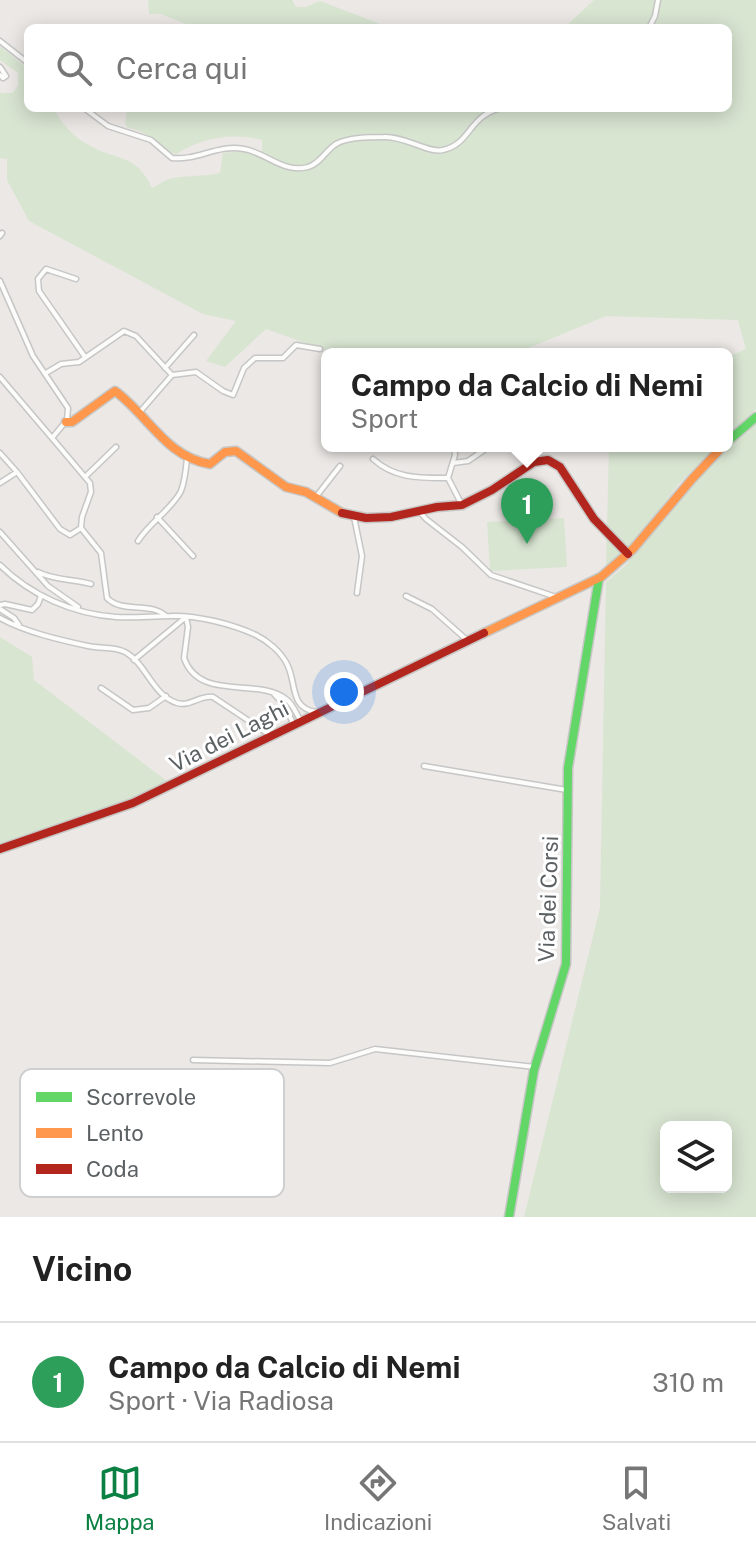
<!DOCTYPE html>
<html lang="it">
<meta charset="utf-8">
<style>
:root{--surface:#fff;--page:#f6f6f6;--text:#222;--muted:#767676;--line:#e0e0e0;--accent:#0b8043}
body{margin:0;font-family:"Public Sans",sans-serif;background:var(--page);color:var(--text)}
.controls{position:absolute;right:24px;bottom:24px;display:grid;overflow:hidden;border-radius:12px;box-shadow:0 4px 20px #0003}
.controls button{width:72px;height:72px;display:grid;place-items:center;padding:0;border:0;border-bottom:2px solid var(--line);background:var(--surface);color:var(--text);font:40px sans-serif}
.you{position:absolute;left:344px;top:692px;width:28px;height:28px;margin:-20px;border:6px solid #fff;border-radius:50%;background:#1a73e8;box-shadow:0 0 0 12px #1a73e833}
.badge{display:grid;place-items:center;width:52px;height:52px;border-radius:50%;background:var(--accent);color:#fff;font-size:26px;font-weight:700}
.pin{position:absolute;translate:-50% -66px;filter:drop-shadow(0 2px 4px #0008)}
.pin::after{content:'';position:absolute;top:42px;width:28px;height:24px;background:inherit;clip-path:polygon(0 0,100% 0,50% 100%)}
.popup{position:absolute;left:321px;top:348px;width:412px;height:104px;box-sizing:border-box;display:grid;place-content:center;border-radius:12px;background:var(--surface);filter:drop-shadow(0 2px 6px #0005);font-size:26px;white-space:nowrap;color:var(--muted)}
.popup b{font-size:30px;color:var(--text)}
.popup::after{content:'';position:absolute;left:50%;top:100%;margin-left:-16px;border:16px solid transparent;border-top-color:var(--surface)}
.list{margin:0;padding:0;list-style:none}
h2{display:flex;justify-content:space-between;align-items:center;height:104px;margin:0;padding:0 32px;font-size:34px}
h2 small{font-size:26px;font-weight:400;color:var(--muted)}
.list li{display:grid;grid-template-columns:52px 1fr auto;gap:24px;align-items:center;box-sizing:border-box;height:120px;padding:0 32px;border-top:2px solid var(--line)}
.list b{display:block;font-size:30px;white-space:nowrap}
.list p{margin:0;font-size:26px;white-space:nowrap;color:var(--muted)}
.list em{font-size:26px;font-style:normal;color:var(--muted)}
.icon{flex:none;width:44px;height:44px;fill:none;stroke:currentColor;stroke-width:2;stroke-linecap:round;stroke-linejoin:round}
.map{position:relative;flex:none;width:756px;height:1217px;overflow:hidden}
.search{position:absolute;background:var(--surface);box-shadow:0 4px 20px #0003;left:24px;right:24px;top:24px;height:88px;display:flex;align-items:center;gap:20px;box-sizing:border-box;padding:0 28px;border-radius:12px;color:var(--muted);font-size:30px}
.sheet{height:224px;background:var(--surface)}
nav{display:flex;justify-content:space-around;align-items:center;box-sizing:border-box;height:112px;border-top:2px solid var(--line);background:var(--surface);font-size:22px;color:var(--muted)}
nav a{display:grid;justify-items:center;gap:4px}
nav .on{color:var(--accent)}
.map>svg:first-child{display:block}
</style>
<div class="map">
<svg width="756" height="1217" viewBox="0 0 756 1217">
<rect width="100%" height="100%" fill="#ebe8e5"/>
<path fill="#d8e5d1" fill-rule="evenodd" d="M148,0H292L296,7H306L320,1L391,28H196L161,14H149Z
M594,0H756V409L727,436V357L746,349L738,320L606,316L514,354H336L266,329L225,367L206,361L236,321L203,314L29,221L7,180V159L0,158V93H13L18,85V73L0,60V46L28,69V108H53C62,123 71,135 87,144C115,162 135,151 152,188C158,186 162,181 169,179C183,175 204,177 220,173L223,153L247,150L255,154L262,151V140C233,132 201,138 176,154C156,149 154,132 128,128L125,124L128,108H728V28H564Z
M756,422V1217H524L600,908L606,582L626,565L690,484ZM666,1127H726V1187H666Z
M609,446H716L678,485L632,546L606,568Z
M564,518L567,567L490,571L487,522Z
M0,637L32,657L34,680L168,782L120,805L0,846Z"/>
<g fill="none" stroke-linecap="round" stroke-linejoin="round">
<defs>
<path id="street" d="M649,28L655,16L658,0
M0,41L28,63
M0,67L6,76L3,78L0,75
M84,108L108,126L151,140L172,158C197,161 217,144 244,149C265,152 284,174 308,167C320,164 326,150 336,144C348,137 370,137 384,137C405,136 430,154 443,150C471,144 468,116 501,108
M0,236L2,233
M76,279L46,269L38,279L39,291L85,357
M0,281L33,356L68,408L67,420L52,438L90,483L91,492L82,517L81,528L101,553L107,598C123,614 149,601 166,616
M165,368L194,335
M46,373L61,364L79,362L124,331L136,336L172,375
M0,377L52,438
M139,413L172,375L196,372L223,391L233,395L244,368L255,358H283L296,345L320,349
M0,453L17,472
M373,459C395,479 420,478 448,478
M453,463L468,461L484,450
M86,476L116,447
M448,478L455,455L454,446
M448,478L462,505
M0,483L17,472L60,529L70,535L81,528
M315,498L340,466
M419,511L426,519L462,547L491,575L556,597
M157,517L193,556
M354,517L362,556L357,593
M0,532L48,586L78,607
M138,541C149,523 173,508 181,491C185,481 186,469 187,458
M0,565C30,595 73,614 116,617C134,618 153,616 171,616C197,615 232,624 256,635C268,641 281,652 287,664C297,683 289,708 316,712
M38,572C52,580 74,579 91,584
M406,596L432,609L468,641
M0,605L5,604L32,610L38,604L41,596
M0,609L14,618L19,625
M186,617L188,627L184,658C199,702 258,677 286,699C293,704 296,713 300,720
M0,618C25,632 60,640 88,646C100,649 114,646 125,652C146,663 153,696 177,703C190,707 200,695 213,697L270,735
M134,660L186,617
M101,688L133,710L149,708L166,696
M274,694L285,706L293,723
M424,766L567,790
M193,1060L330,1063L375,1049L535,1067"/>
<path id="fast" d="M727,442L756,417
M509,1217L534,1070L566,964L568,768L599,578"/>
<path id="slow" d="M66,422H72L115,391C149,416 166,457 210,464L225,452L236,451L286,487L306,492L342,513
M484,633L601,577L633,549L692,479L723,446"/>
<path id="jam" d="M342,513L366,518L391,517L437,507L462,505L492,490L534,462L548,460L560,467L594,519L628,554
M0,849L133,803L484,633"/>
</defs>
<use href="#street" stroke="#c7c6c6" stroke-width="7"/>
<use href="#fast" stroke="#c7c7c6" stroke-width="11"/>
<use href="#slow" stroke="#c7c7c6" stroke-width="11"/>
<use href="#jam" stroke="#c7c7c6" stroke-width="11"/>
<use href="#street" stroke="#fcfcfb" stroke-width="4"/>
<use href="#fast" stroke="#63d668" stroke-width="8"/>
<use href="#slow" stroke="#ff974d" stroke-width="8"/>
<use href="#jam" stroke="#b3261e" stroke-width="8"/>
</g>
<g text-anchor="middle" stroke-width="6" stroke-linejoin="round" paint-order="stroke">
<g font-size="22" fill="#5b6063" stroke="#fff">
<text transform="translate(229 736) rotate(-27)" y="8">Via dei Laghi</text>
<text transform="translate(548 899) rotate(-88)" y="8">Via dei Corsi</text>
</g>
</g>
<rect x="20" y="1069" width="264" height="128" rx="12" fill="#fff" stroke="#cecfd0" stroke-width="2"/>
<rect x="36" y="1092" width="36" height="10" fill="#63d668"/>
<rect x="36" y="1128" width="36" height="10" fill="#ff974d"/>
<rect x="36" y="1164" width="36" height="10" fill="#b3261e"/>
<g font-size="22" fill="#5b6063">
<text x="86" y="1105">Scorrevole</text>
<text x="86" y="1141">Lento</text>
<text x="86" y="1177">Coda</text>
</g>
</svg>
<div class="controls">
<button><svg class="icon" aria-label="layers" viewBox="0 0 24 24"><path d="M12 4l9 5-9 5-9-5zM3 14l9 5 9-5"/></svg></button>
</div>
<div class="you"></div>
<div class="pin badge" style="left:527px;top:544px;background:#2e9e5b">1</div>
<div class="popup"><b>Campo da Calcio di Nemi</b>Sport</div>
<div class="search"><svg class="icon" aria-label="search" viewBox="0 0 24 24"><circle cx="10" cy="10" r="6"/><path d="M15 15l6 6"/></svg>Cerca qui</div>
</div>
<section class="sheet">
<h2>Vicino<small></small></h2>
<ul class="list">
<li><span class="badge" style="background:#2e9e5b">1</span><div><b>Campo da Calcio di Nemi</b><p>Sport · Via Radiosa</p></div><em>310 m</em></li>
</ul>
</section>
<nav>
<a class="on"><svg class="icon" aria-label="map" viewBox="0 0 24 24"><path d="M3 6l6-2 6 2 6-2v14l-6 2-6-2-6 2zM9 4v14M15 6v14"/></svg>Mappa</a>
<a><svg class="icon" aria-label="directions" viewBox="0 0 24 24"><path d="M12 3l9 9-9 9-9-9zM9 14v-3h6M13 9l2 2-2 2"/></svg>Indicazioni</a>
<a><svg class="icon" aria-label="saved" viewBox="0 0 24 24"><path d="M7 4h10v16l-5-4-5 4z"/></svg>Salvati</a>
</nav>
